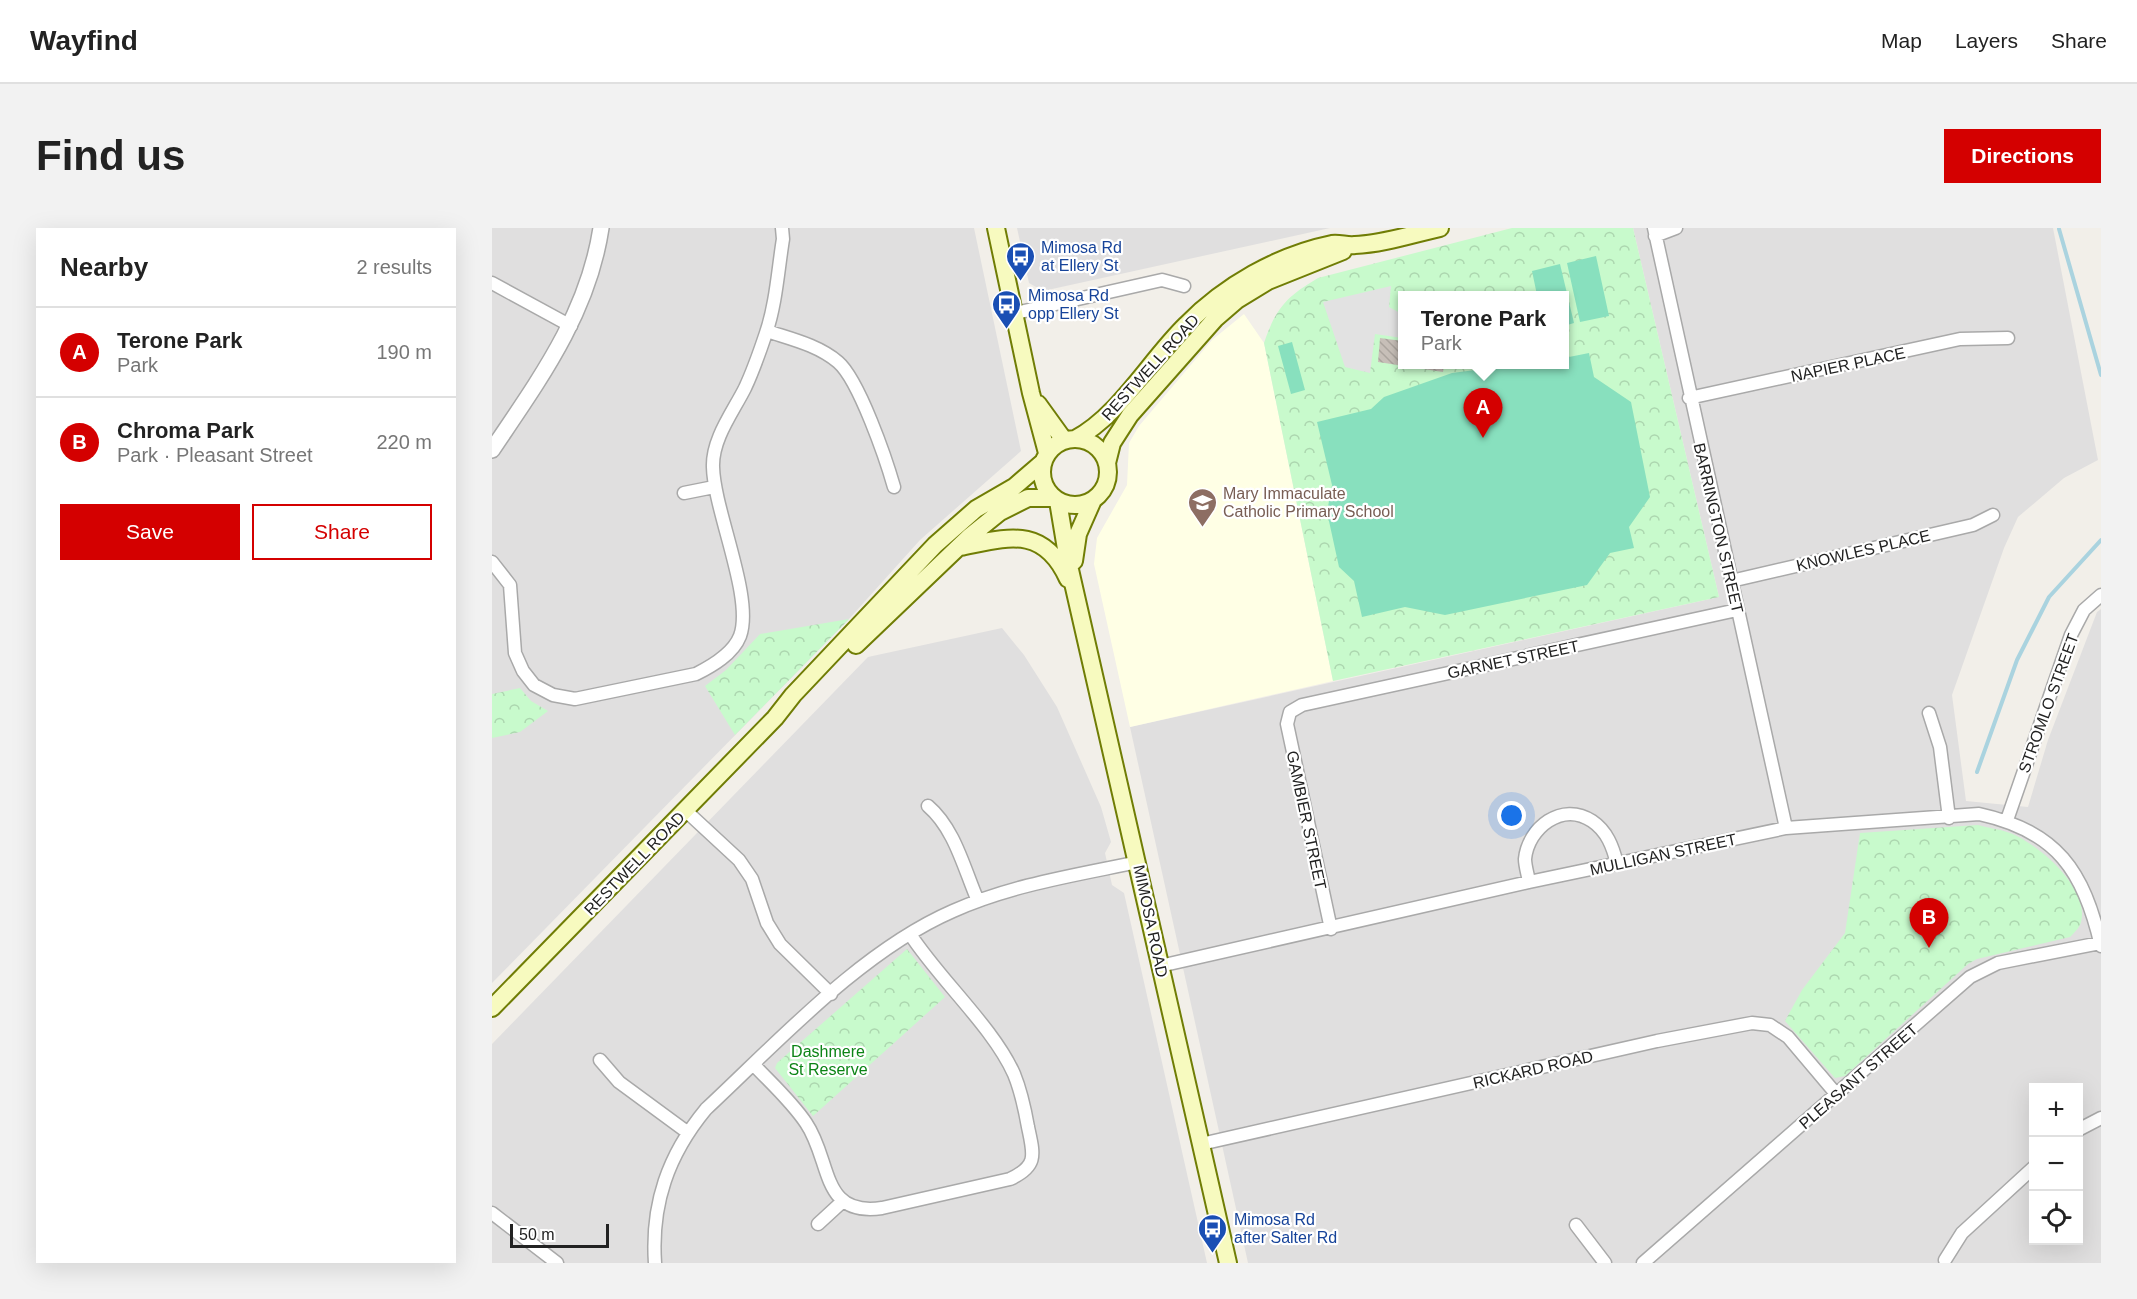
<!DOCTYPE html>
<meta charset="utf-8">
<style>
:root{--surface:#fff;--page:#f2f2f2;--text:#222;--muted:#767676;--line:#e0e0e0;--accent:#d40000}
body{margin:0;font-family:Arial,sans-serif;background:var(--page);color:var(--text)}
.controls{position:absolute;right:18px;bottom:18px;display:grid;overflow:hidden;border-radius:0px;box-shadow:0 6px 24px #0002}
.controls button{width:54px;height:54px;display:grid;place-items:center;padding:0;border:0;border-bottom:2px solid var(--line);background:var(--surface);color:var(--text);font:30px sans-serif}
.scale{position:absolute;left:18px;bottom:15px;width:99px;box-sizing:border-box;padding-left:6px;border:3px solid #222;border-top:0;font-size:16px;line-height:21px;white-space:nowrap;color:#222;-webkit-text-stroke:4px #fff;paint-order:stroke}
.you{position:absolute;left:1020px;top:588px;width:21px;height:21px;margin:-15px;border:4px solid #fff;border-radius:50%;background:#1a73e8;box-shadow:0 0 0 9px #1a73e833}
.badge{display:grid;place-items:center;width:39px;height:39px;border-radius:50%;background:var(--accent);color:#fff;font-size:20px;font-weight:700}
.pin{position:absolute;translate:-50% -50px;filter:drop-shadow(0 2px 3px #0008)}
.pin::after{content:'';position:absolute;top:32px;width:21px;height:18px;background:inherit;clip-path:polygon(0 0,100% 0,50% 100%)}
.popup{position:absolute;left:906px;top:63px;width:171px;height:78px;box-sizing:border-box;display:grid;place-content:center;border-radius:0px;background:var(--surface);filter:drop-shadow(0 2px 4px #0005);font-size:20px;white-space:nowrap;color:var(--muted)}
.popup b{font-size:22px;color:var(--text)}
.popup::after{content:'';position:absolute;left:50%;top:100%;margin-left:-12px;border:12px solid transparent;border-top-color:var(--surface)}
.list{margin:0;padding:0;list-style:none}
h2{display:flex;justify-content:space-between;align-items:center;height:78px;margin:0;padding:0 24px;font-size:26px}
h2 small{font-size:20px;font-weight:400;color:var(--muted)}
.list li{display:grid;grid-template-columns:39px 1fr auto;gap:18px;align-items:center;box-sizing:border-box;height:90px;padding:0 24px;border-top:2px solid var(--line)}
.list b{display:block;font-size:22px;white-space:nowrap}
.list p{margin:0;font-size:20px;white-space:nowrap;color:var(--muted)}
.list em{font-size:20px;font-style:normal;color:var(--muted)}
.actions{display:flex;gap:12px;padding:18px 24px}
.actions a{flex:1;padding:14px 0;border:2px solid var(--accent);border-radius:0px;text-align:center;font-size:21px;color:var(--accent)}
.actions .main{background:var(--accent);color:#fff}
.icon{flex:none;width:33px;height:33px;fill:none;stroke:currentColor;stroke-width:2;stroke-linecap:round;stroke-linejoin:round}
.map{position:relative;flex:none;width:1609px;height:1035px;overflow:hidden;border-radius:0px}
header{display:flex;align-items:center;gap:36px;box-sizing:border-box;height:84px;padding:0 30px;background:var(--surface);border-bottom:2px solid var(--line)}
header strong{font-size:28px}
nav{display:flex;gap:33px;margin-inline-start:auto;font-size:21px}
.intro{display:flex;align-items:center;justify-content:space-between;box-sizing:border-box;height:144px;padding:0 36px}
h1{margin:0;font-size:42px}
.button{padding:15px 27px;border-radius:0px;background:var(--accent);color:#fff;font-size:21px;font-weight:700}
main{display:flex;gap:36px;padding:0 36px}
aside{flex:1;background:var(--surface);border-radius:0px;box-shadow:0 6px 24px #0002}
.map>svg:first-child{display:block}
</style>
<header>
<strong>Wayfind</strong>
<nav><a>Map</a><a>Layers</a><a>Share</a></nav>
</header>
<div class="intro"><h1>Find us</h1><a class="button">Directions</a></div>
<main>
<aside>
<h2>Nearby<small>2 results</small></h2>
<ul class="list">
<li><span class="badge">A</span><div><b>Terone Park</b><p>Park</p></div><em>190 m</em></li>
<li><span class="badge">B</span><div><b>Chroma Park</b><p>Park · Pleasant Street</p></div><em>220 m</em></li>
</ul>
<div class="actions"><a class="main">Save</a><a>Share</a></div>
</aside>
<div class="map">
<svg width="1609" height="1035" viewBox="0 0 1609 1035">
<defs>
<pattern id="park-crowns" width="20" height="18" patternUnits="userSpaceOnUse" patternTransform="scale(1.5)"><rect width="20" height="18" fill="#c8facc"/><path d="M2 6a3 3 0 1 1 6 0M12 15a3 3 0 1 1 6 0" fill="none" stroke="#acd6af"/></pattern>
<pattern id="building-back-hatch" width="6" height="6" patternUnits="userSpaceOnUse" patternTransform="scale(1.5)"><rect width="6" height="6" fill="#c7bfb8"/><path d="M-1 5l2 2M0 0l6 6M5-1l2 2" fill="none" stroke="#aba49e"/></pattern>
</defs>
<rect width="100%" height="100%" fill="#f2efe9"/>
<path fill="#e0dfdf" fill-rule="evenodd" d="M0,0H482L529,223L428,312L357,391L0,755Z
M525,0H838L551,63L537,55Z
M1141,0H1561L1606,232L1572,250L1526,289L1512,320L1460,467L1474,573L1536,579L1556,512L1605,384L1609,381V1035H756L638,499L1227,369ZM1542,860H1586V1012H1542Z
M510,400L532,427L565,479L609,579L619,614L613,625L620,657L632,665L715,1035H0V816L376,429Z"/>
<path fill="#ffffe5" d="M752,86L772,115L841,453L638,499L602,336L605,310L635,257L637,215L647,198L720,112Z"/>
<path fill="url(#park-crowns)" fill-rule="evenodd" d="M1020,0H1141L1227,369L841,453L772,115C784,80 794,69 826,50ZM910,68H1072V136H910Z
M357,391L243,507L213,458L234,442L268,406Z
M28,460L39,473L56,483L28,504L0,510V466Z
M1486,597C1496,600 1508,601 1518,605C1545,615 1598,660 1589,694C1588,699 1582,705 1578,709L1485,731L1476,736L1353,848L1343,850L1293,793L1310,762L1353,705L1368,605Z
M415,721L453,769L321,888L283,840L285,835Z"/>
<path fill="#88e0be" d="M1104,28L1117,88L1088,94L1075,35Z
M1068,36L1082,95L1072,98V68L1045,67L1040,43Z
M800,114L813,162L799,166L786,118Z
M1097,125L1102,149L1139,174L1158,269L1137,299L1142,320L1118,325L1095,357L953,387L913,379L870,389L862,353L847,339L835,284L840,257L825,194L879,181L892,169L960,145L1022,137L1072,136V130Z"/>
<path fill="#e2e2e2" d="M899,58L897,79L910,86V110L883,106L878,145L853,139L831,74Z"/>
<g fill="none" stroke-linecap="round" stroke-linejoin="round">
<path stroke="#aad3df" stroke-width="4" d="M1567,1L1609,147
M1485,544L1525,432L1557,369L1609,312"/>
</g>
<path fill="url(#building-back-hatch)" d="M888,110L910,113V136H952L951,144L886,134Z"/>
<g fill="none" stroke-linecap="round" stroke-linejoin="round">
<defs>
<path id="minor" d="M1162,0L1294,600
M1163,8L1184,0
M0,55L79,98
M524,85L670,52L692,58
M275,103C299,111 326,117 346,134C367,152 394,231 402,259
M1197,170L1468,111L1516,110
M192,265L222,259
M0,334L18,357L23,425L31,443L42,457L61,467L83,471L204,446C220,438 241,426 248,408C262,370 222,283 221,239C220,211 241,184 253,160C261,143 268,123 274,105C284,76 286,42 291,11L290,0
M1239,353L1481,297L1501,287
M1437,485L1448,519L1457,590
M436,578C463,601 472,641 486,673
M193,582L247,632L260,651L275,695L288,716L339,766
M1515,592L1579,407L1592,382L1609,367
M1037,654C1036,647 1033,638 1033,631C1036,600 1070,573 1100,593C1115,603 1121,619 1125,636
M839,701L795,496L798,484L810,477L1245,382
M668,738L1037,654L1294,600L1487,586C1565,603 1592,643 1609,718
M108,832L127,854L195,904
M262,837C280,856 300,874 314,895C340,933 328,989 390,980L518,951C546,938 542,927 536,899C533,882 529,863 522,846C501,799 447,751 418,706
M1586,902L1609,890
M709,916L1165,813L1260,795L1278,797L1296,809L1345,867
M0,985L65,1035
M326,996L351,973
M1084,997L1113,1035
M1453,1032L1470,1005L1542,939
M163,1035C159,976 176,927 214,881C287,813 369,723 461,683C519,657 584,647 646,634
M1151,1035L1478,749L1506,735L1608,715"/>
<path id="tertiary" d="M0,222C47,152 96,86 109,0"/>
<path id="secondary" d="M504,0L539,165L555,225
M546,176L572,212
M583,211C627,188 658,132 694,97C732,58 786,27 840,16C848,15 855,18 863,17C891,16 921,6 948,0
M550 244a33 33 0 1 1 66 0a33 33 0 1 1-66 0Z
M615,235L620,215L638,187L723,91L745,72L776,53L851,23
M566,273L576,333L736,1035
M468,319C514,310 551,296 576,351
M582,333L586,306L601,272
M364,417L477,309L508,284L536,270H562
M0,780L283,490L301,467L443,317L484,281L522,259L551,234"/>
</defs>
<use href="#minor" stroke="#a9a9a9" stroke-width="15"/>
<use href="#tertiary" stroke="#a9a9a9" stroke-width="18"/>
<use href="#secondary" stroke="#707d05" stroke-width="20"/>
<use href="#minor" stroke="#fff" stroke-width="12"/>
<use href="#tertiary" stroke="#fff" stroke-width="15"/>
<use href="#secondary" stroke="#f7fabf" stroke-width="16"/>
</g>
<defs>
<symbol id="bus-pin" viewBox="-11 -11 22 30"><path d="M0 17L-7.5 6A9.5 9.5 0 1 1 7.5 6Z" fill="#1a4fb4" stroke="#fff"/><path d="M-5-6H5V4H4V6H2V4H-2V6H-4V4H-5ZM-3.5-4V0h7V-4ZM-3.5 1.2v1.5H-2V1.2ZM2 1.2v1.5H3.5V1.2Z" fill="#fff"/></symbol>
<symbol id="school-pin" viewBox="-11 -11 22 30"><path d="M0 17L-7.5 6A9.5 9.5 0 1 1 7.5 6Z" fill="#8d6e63" stroke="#fff"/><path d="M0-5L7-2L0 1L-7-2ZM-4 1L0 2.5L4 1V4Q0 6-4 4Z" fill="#fff"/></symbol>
</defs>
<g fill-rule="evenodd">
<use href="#bus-pin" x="512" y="12" width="33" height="45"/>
<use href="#bus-pin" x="498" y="60" width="33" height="45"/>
<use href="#school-pin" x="694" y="258" width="33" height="45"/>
<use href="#bus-pin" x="704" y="984" width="33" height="45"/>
</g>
<g text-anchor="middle" stroke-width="4.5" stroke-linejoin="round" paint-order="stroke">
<g font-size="16" fill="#164399" stroke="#fff" text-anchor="start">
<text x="549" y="25">Mimosa Rd<tspan x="549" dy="18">at Ellery St</tspan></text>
<text x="536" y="73">Mimosa Rd<tspan x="536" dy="18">opp Ellery St</tspan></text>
<text x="742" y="997">Mimosa Rd<tspan x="742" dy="18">after Salter Rd</tspan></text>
</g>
<g font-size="16" fill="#222" stroke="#fff">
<text transform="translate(1356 136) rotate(-12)" y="6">NAPIER PLACE</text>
<text transform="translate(658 139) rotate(-48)" y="6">RESTWELL ROAD</text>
<text transform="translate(1227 300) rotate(77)" y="6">BARRINGTON STREET</text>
<text transform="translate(1371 322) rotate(-13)" y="6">KNOWLES PLACE</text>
<text transform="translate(1021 431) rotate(-12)" y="6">GARNET STREET</text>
<text transform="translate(1556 475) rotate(-70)" y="6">STROMLO STREET</text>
<text transform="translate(815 592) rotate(78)" y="6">GAMBIER STREET</text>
<text transform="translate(1171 626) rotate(-12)" y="6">MULLIGAN STREET</text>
<text transform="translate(142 635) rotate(-46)" y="6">RESTWELL ROAD</text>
<text transform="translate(659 693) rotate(78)" y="6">MIMOSA ROAD</text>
<text transform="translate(1041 841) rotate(-13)" y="6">RICKARD ROAD</text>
<text transform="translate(1366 848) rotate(-41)" y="6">PLEASANT STREET</text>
</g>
<g font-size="16" fill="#785e54" stroke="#fff" text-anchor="start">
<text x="731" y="271">Mary Immaculate<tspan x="731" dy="18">Catholic Primary School</tspan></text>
</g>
<g font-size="16" fill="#0c8416" stroke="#fff">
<text x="336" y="829">Dashmere<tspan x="336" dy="18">St Reserve</tspan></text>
</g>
</g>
</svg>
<div class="controls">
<button>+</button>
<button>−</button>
<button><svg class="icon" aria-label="locate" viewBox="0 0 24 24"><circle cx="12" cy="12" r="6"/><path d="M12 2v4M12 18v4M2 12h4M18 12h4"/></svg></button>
</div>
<div class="scale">50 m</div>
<div class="you"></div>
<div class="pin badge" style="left:991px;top:210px">A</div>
<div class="popup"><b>Terone Park</b>Park</div>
<div class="pin badge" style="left:1437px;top:720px">B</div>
</div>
</main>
